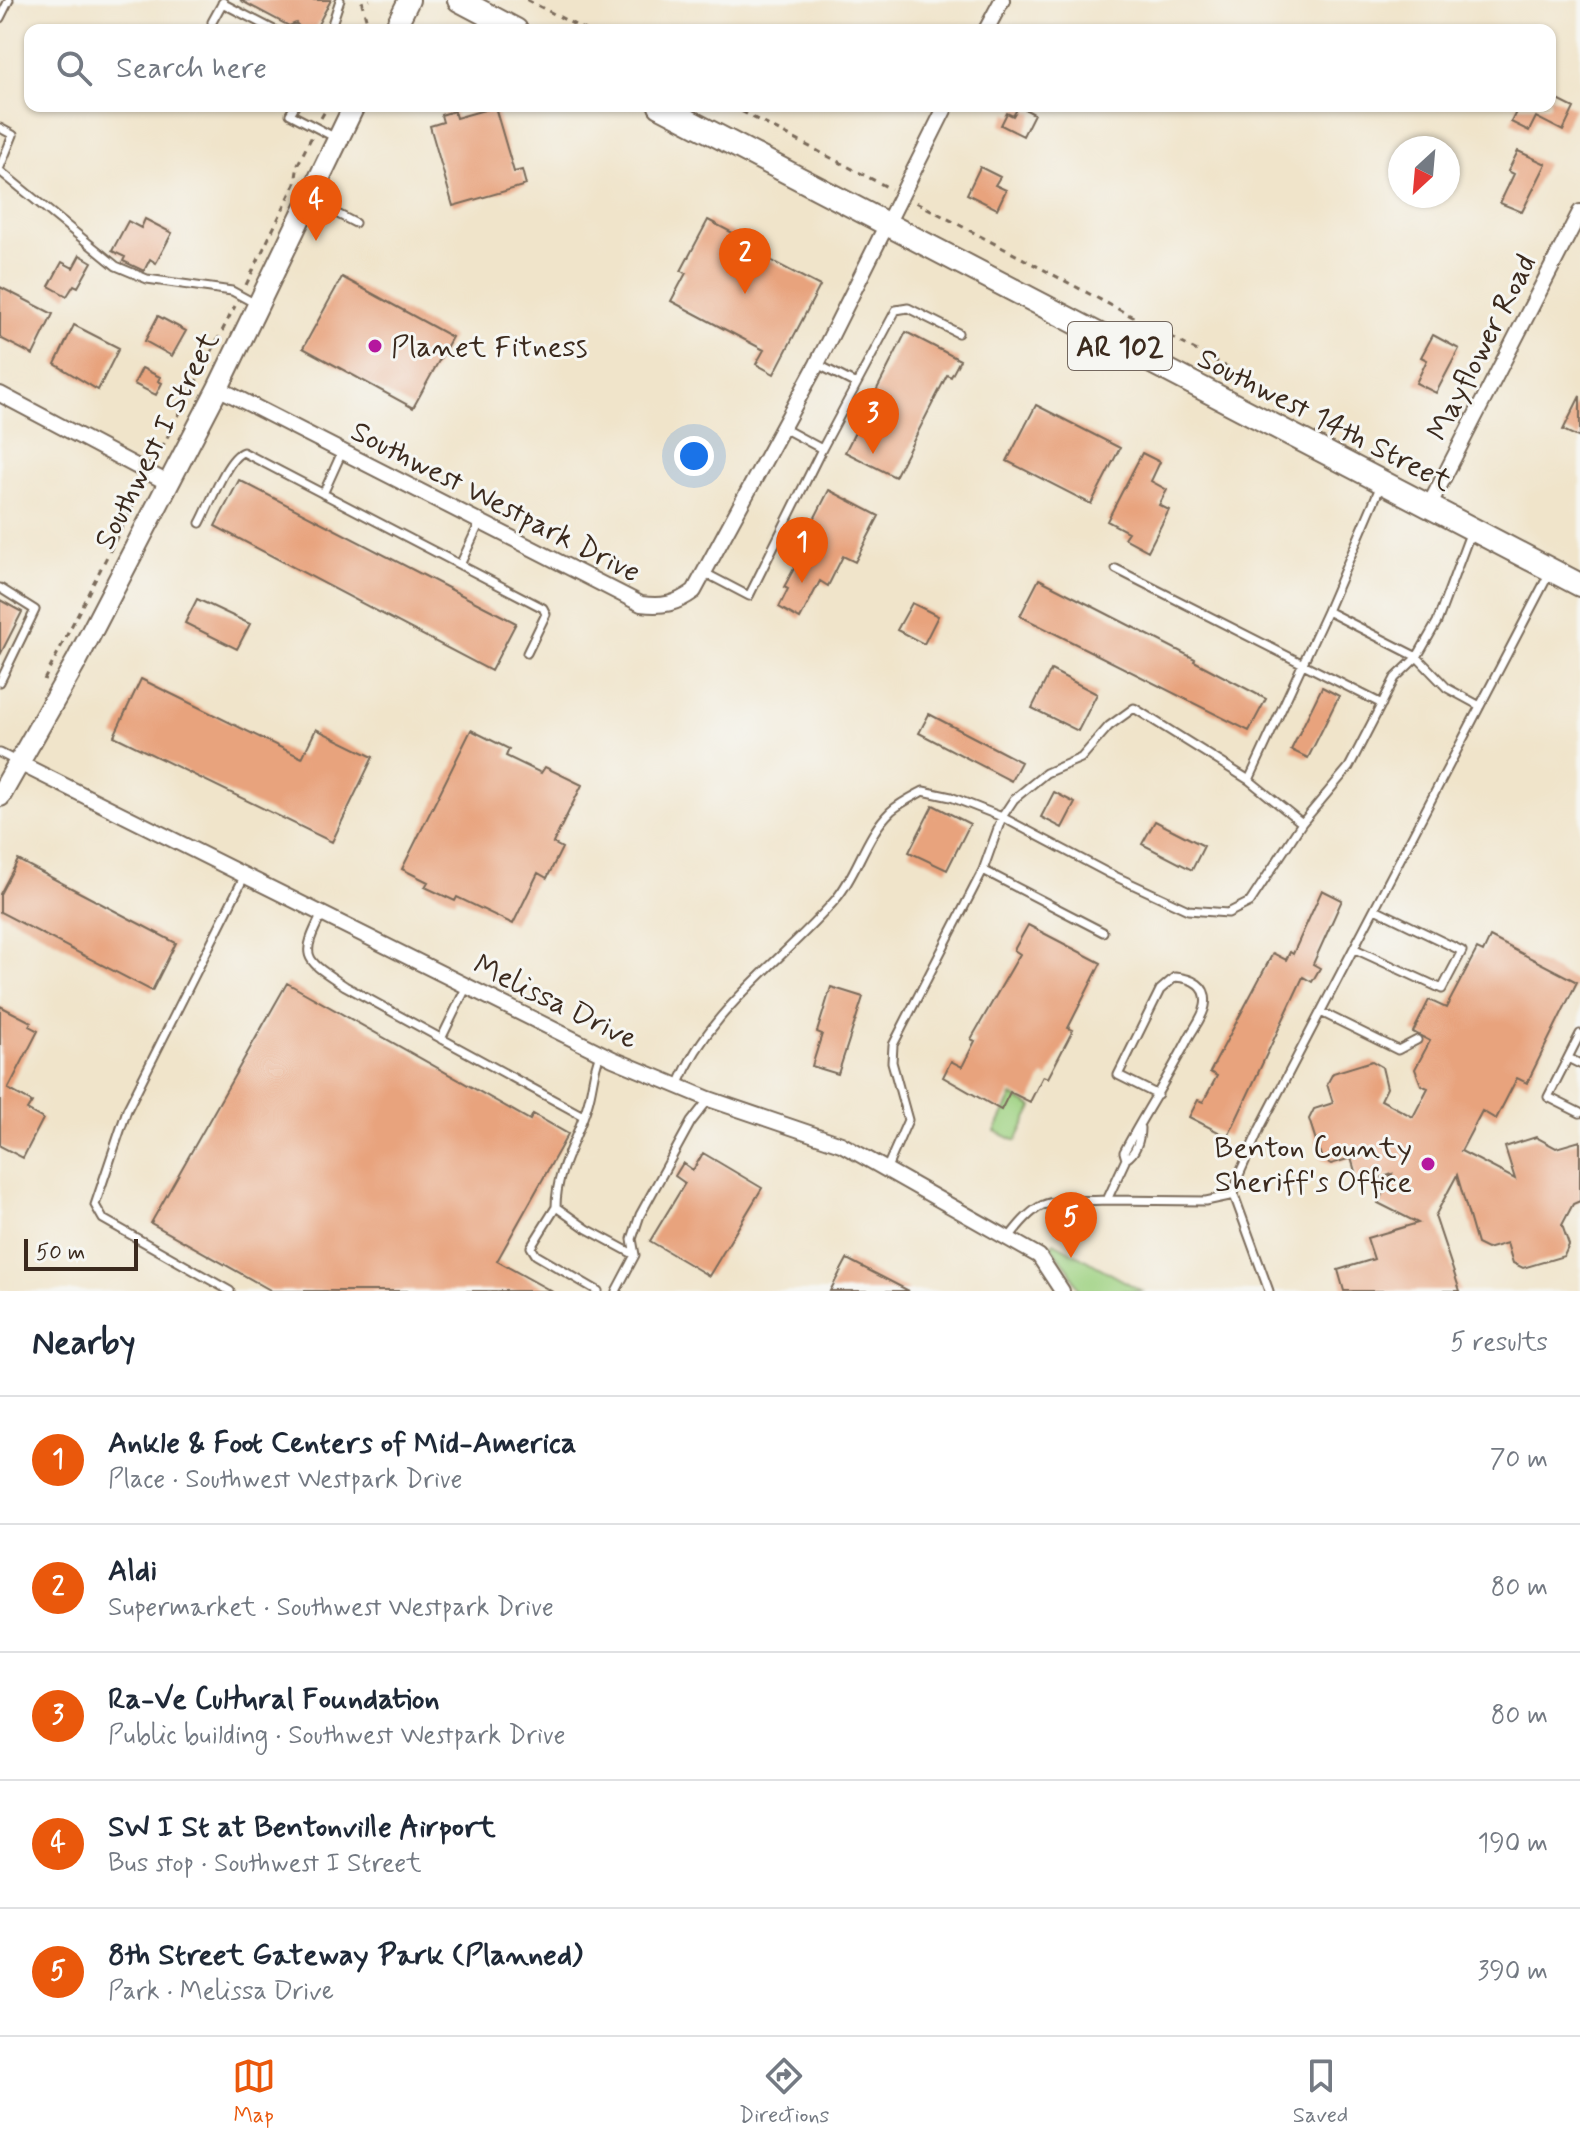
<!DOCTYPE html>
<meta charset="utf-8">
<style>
:root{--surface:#fff;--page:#f6f6f7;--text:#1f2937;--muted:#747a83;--line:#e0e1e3;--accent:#ea580c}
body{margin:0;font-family:Mynerve,sans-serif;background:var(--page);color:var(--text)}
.compass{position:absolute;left:1388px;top:136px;width:72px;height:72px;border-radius:50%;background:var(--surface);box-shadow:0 2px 6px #0004;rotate:206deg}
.scale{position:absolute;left:24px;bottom:20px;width:114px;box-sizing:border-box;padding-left:8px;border:4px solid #3b2a1e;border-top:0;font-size:22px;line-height:28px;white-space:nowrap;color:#3b2a1e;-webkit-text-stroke:6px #f6f6f2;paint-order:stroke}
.you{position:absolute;left:694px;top:456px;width:28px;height:28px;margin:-20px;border:6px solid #fff;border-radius:50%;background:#1a73e8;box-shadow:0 0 0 12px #1a73e833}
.badge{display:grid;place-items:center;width:52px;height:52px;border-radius:50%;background:var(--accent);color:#fff;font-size:26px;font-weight:700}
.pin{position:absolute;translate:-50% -66px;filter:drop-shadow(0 2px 4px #0008)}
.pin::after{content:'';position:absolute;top:42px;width:28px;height:24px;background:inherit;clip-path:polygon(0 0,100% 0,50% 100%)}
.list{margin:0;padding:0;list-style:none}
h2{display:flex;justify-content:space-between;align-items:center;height:104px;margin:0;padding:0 32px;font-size:34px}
h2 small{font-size:26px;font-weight:400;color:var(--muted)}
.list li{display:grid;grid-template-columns:52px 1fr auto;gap:24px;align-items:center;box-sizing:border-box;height:128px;padding:0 32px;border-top:2px solid var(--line)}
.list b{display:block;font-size:30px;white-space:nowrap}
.list p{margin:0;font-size:26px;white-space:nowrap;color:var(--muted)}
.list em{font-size:26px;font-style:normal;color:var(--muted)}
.icon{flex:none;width:44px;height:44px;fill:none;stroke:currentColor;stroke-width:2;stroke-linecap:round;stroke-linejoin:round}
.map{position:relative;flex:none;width:1580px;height:1291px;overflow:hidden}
.search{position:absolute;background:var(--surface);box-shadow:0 2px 6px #0004;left:24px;right:24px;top:24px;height:88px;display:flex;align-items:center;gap:20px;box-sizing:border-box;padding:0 28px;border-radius:16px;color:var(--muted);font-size:30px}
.sheet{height:744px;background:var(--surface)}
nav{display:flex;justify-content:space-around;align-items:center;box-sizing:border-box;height:112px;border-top:2px solid var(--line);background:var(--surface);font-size:22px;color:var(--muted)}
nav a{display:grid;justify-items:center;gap:4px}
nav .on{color:var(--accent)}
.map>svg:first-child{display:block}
</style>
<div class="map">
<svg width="1580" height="1291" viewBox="0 0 1580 1291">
<rect width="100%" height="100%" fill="#f6f6f2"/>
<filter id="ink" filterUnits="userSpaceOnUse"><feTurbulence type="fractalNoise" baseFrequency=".0125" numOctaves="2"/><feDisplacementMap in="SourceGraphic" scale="16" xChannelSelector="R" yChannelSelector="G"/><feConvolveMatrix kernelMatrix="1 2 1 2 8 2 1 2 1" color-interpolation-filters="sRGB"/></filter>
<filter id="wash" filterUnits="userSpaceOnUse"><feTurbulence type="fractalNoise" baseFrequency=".006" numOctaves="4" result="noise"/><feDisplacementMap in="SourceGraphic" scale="32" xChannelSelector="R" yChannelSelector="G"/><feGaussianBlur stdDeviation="1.8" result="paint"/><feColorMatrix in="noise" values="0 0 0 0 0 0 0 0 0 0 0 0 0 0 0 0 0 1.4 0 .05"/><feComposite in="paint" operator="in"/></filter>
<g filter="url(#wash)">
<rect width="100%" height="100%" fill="#f0e4ca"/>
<path fill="#9fd282" stroke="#6d7e50" stroke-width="2" d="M1012,1096L1033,1107L1016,1141L995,1131Z
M1054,1242L1142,1291H1079L1069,1269L1051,1247Z"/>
<g id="blocks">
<path fill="#e8a37d" d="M240,0H331L315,30H302L296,23L289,26Z
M1550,96L1574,108L1563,131L1536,117L1529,131L1511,122L1518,108L1514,106H1550Z
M1019,106L1034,114L1023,136L1001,125L1007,113L1013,116Z
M495,107L514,172L522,170L526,185L453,206L430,126L443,122L441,115L454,111L456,118Z
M1518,151L1546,164L1522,212L1500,203L1514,174L1508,171Z
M980,167L1000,177L995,185L1006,190L997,209L967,194Z
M145,219L172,233L156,263L150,259L144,271L123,261L125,257L112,251L128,221L141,228Z
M708,220L750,242L747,248L820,286L774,374L756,364L764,350L671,301L686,273L681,271Z
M80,255L92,262L78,287L74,285L67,296L49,286L62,262L73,268Z
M342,277L452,337L413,408L303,348Z
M0,287L53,314L33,355L0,338Z
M158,316L186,331L172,356L145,341Z
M74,325L119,348L98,390L55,364Z
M906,332L960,360L951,377L947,375L895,477L845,452Z
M1433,335L1459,349L1436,393L1416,383L1427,360L1421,357Z
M142,368L160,377L158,381L162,383L156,395L134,384Z
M1580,396V438L1563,430Z
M1036,405L1120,448L1091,504L1007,461Z
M1142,453L1160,462L1151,481L1167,490L1159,505L1169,510L1148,551L1124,538L1128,532L1107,521Z
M239,480L516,623L491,671L215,526Z
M829,490L879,516L855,562L843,556L828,586L820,581L800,619L779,607L788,589L784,587L810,539L805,537Z
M1039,579L1195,659L1194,661L1266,699L1249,731L1020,616Z
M197,599L250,624L237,649L185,623Z
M0,600L22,612L0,655Z
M912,603L938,616L924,644L897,630Z
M1051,670L1097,694L1078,731L1032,708Z
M141,679L302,758L316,729L373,757L332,842L114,736Z
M1322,687L1339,696L1308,758L1291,750Z
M929,714L1021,762L1011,781L919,733Z
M471,730L509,749L506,756L541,773L545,767L582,785L553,843L562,848L547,878L538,873L513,924L457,897L455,901L425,887L428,882L402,869Z
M1054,792L1075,803L1062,828L1041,817Z
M933,805L970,824L947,870L909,852Z
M1155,821L1204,846L1192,870L1142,844Z
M18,860L176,943L152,991L0,912V894Z
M1322,890L1342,900L1313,964L1320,968L1312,982L1303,977L1228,1137L1189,1117L1198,1100L1203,1102L1217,1076L1210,1072L1273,953L1286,960L1290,952L1293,954Z
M1028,925L1101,963L1068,1028L1073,1030L1048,1078L1043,1076L1030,1102L1010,1092L1001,1110L943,1077L951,1061L962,1067L975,1041L971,1039L1020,954L1014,950Z
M1490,937L1577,982L1527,1083L1517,1078L1496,1119L1482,1111L1461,1151L1515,1179L1505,1147L1536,1137L1556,1148L1580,1141V1201L1573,1204L1562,1225L1569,1245L1564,1256L1523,1268L1513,1263L1507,1243L1487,1249L1477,1244L1457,1175L1435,1216L1460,1291H1344L1338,1270L1374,1259L1367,1238L1418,1223L1378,1203L1392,1174L1367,1183L1357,1178L1351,1158L1331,1164L1322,1159L1309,1119L1314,1109L1333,1103L1327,1084L1333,1073L1372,1061L1382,1067L1387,1088L1381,1100L1413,1117L1428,1088L1421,1085L1415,1069L1430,1041L1413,1032L1429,1000L1446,1008L1477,949L1483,952Z
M287,983L530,1120L533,1114L568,1134L497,1261L551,1291H272L151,1223Z
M831,987L863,997L838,1074L812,1066L822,1034L817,1032Z
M0,1006L31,1022L29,1026L38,1031L8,1089L32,1102L27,1110L43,1119L23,1158L0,1146Z
M703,1153L762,1188L709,1276L650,1241L685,1183L675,1176L683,1163L693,1170Z
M847,1259L909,1291H830Z"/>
</g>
</g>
<g filter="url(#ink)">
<use href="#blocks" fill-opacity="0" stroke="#7a6b5a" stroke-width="2"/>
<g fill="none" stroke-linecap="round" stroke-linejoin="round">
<defs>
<path id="service" d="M222,3L274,30
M0,18L9,0
M212,22L223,2
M295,30V29
M330,30L340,0
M295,106L290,114L336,138
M0,128L13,135L0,167
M0,171L116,266L147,279L232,291L256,304
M311,200L355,223
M817,364L856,384
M783,428L822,449L896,310L908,308L958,333
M1381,485L1327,611L1417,657L1437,622L1471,531
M323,494L342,452
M200,523C209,507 227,457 243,452L543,608L546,614L527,653
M460,565L480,522
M1116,569L1382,704
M705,573L749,596L822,449
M0,588L35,610L0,682
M0,753L16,761
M1249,780L1134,708L1109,726L1081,758L1046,773L1014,799L1002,817L1108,873L1188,910L1228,913L1250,902L1302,823L1349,767L1395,678L1417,657L1447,688L1480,706L1550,572
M1302,823L1249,780L1327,611
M322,914C299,959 305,959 345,986L583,1116
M1355,949L1442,989L1462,951L1375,909
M1323,1013L1398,1050L1417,1040
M1580,1034L1548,1097L1580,1113
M441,1039L467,986
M600,1054C593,1071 593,1086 588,1103C578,1139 556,1168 556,1207L587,1229L635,1255
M1568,1058L1580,1064
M678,1086C709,1008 783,961 836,899C858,873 865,836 891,811C900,803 912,797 923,791L951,797L1002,817L983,870
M1126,1159C1136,1153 1140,1140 1140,1128
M886,1170L908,1120L892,1062L893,1045L983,870L1103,932
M1234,1195L1269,1291
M1107,1200L1206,1201L1234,1195L1239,1175L1260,1128L1480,706
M556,1207L531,1247L536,1255L598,1291
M1008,1239C1043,1191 1052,1203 1107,1200L1126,1159L1124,1152C1144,1114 1168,1078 1188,1039C1193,1029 1203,1017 1205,1006C1209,985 1191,978 1175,977L1160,990L1118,1075L1158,1095
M230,1291L103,1219L95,1205L127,1110L245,875
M616,1291L635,1255L632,1239L640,1215L691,1122L709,1099"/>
<path id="minor" d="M986,30L1002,0
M218,388L641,604C663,607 676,604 694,591L817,364L946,106
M0,394L168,483
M1429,506L1580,212
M17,762L613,1059L709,1099L841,1144L1039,1256L1062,1291"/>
<path id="secondary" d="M394,30L409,0
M0,796L76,662L218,388L354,106"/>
<path id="primary" d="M459,0L516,30
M660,106L1580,585"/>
</defs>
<use href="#service" stroke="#7a6b5a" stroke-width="11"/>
<use href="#minor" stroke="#7a6b5a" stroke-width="18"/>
<use href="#secondary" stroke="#7a6b5a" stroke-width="24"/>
<use href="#primary" stroke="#7a6b5a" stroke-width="26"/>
<path stroke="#7a6b5a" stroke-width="3" stroke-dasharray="6 6" stroke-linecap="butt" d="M527,0L585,30
M369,30L362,3L370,0
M731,106L891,189
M321,118L328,106
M916,202L1233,370
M246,285L295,184L298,164L312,136
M156,459L235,306
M44,680L144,484"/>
<use href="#service" stroke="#fff" stroke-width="7"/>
<use href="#minor" stroke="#fff" stroke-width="14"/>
<use href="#secondary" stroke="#fff" stroke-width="20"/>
<use href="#primary" stroke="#fff" stroke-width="22"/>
</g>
</g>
<g fill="#b5179e" stroke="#f6f6f2" stroke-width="3">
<circle cx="375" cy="346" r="8"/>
<circle cx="1428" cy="1164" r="8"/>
</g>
<g text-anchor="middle" stroke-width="6" stroke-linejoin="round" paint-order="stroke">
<rect fill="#f6f6f2" stroke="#73675e" stroke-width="2" x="1068" y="322" width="104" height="48" rx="6"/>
<g font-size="28" font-weight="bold" fill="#3b2a1e">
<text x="1120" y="356">AR 102</text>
</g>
<g font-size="30" fill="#3b2a1e" stroke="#f6f6f2" text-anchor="start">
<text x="391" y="356">Planet Fitness</text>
<text x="1412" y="1157" text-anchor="end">Benton County<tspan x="1412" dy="34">Sheriff's Office</tspan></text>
</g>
<g font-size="30" fill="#3b2a1e" stroke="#f6f6f2">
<text transform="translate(1481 347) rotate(-63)" y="10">Mayflower Road</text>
<text transform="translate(1325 419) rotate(27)" y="10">Southwest 14th Street</text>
<text transform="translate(156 440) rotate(-63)" y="10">Southwest I Street</text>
<text transform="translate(496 501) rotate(27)" y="10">Southwest Westpark Drive</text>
<text transform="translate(556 1001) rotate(26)" y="10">Melissa Drive</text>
</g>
</g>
</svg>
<svg class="compass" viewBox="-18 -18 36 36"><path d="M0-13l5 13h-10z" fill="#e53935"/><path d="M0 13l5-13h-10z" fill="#747a83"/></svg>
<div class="scale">50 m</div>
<div class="you"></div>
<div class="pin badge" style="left:802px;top:583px">1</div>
<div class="pin badge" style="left:745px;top:294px">2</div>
<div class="pin badge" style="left:873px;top:454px">3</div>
<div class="pin badge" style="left:316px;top:241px">4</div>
<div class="pin badge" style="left:1071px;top:1258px">5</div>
<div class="search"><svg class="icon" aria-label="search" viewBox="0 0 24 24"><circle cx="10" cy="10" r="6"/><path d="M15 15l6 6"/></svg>Search here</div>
</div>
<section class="sheet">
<h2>Nearby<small>5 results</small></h2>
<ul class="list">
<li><span class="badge">1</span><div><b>Ankle &amp; Foot Centers of Mid-America</b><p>Place · Southwest Westpark Drive</p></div><em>70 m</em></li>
<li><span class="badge">2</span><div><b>Aldi</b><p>Supermarket · Southwest Westpark Drive</p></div><em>80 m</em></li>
<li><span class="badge">3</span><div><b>Ra-Ve Cultural Foundation</b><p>Public building · Southwest Westpark Drive</p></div><em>80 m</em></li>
<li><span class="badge">4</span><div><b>SW I St at Bentonville Airport</b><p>Bus stop · Southwest I Street</p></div><em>190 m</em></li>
<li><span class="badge">5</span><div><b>8th Street Gateway Park (Planned)</b><p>Park · Melissa Drive</p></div><em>390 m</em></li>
</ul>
</section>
<nav>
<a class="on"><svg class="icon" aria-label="map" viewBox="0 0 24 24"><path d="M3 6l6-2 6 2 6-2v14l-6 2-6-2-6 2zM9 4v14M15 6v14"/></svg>Map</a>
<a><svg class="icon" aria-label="directions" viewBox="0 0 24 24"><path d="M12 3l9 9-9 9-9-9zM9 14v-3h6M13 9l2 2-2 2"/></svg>Directions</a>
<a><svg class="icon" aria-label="saved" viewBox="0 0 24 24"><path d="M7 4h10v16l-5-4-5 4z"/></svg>Saved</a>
</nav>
